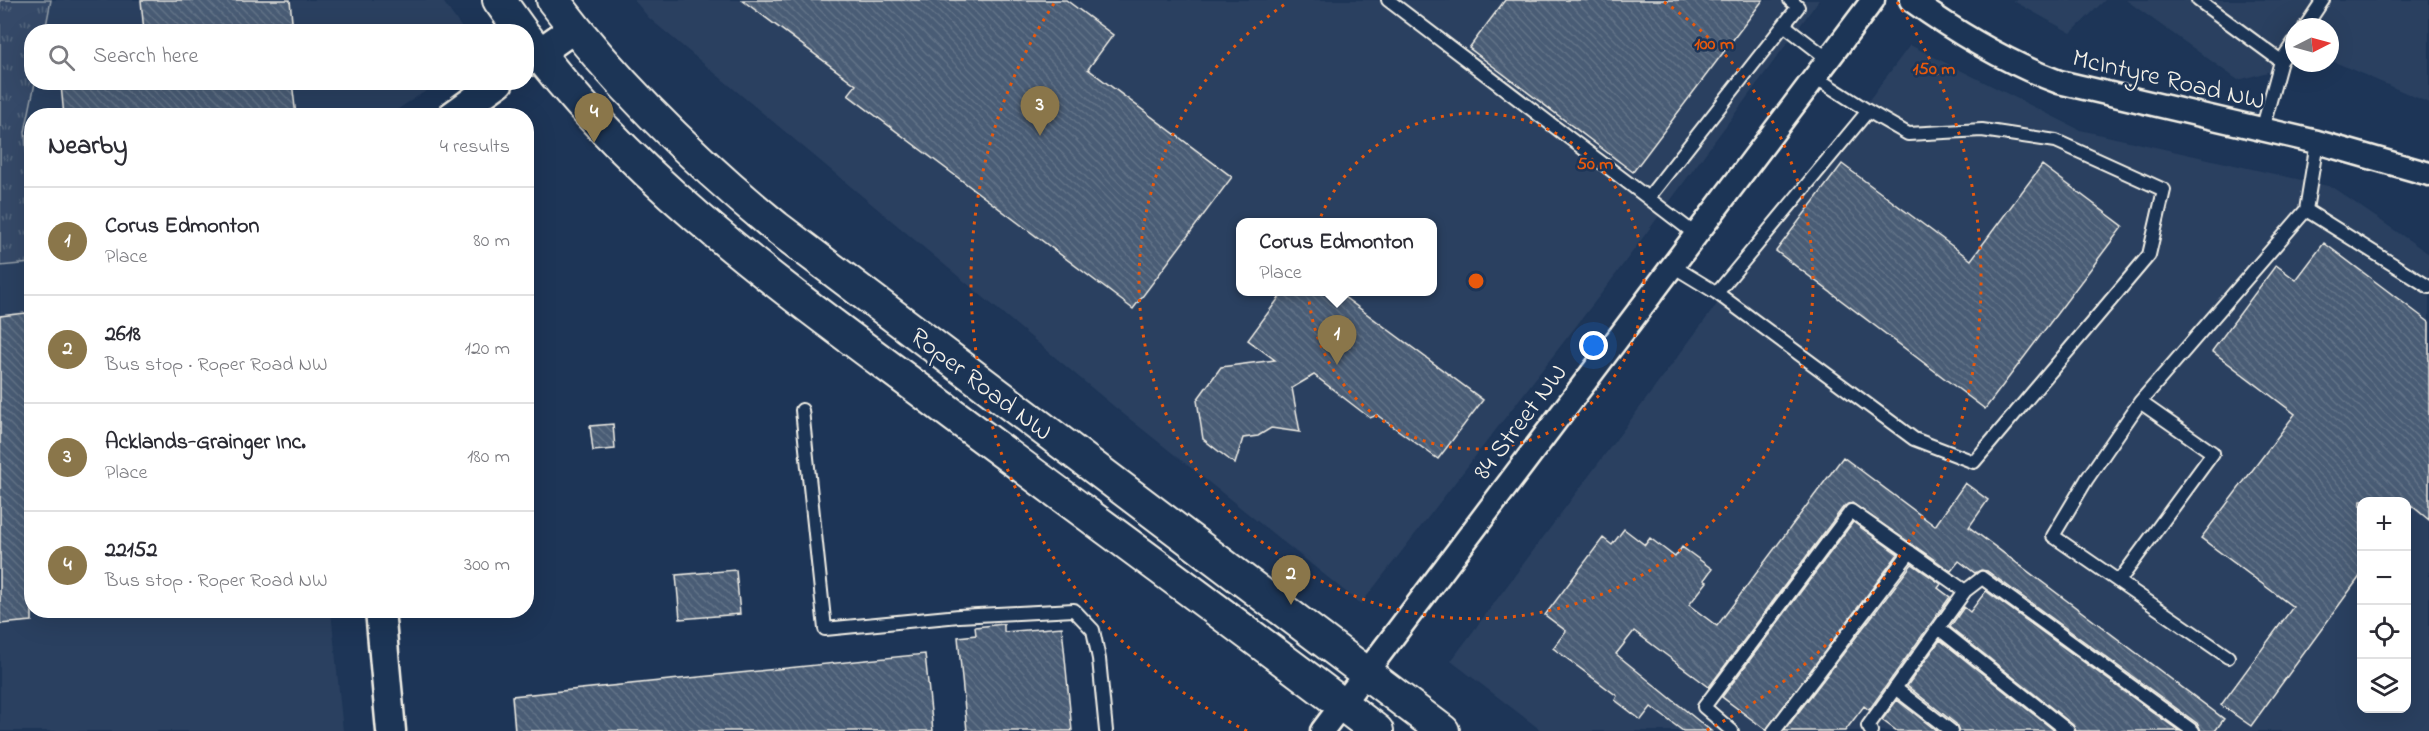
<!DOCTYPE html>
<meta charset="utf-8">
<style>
:root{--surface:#fff;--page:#f7f7f7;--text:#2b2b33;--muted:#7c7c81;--line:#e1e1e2;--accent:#8a764a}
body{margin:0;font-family:"Indie Flower",sans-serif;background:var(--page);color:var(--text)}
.controls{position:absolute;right:18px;bottom:18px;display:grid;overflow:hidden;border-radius:12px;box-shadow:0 6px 24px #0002}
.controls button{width:54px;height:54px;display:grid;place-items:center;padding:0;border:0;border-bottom:2px solid var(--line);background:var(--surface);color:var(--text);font:30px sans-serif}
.compass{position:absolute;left:2285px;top:18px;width:54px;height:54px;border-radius:50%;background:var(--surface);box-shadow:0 6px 24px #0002;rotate:84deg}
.you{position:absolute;left:1594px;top:346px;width:21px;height:21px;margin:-15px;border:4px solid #fff;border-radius:50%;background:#1a73e8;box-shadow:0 0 0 9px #1a73e833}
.badge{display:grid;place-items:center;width:39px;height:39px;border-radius:50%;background:var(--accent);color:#fff;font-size:20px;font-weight:700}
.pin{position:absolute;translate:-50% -50px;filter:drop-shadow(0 2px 3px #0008)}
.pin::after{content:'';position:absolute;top:32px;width:21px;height:18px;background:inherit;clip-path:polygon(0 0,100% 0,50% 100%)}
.popup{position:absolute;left:1236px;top:218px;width:201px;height:78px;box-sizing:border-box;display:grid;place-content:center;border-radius:12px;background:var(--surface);filter:drop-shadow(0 2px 4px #0005);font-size:20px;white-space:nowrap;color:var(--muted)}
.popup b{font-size:22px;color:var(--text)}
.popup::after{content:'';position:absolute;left:50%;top:100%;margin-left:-12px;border:12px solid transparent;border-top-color:var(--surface)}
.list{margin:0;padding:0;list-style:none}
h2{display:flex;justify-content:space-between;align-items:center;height:78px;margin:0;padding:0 24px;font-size:26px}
h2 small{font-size:20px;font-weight:400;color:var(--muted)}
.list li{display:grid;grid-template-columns:39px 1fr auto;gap:18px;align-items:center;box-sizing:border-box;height:108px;padding:0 24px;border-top:2px solid var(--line)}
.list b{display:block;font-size:22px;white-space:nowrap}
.list p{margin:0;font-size:20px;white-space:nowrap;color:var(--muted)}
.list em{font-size:20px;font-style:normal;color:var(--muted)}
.icon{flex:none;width:33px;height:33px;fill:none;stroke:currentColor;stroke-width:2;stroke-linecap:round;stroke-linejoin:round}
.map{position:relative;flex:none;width:2429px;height:731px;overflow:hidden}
.search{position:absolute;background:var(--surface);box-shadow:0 6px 24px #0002;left:24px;top:24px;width:510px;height:66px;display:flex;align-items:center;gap:15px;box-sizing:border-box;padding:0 21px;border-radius:24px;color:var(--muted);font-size:22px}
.panel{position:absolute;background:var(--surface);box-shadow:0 6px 24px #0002;left:24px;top:108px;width:510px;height:510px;border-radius:24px}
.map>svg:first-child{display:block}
</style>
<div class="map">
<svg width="2429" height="731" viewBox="0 0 2429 731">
<defs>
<pattern id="grass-tufts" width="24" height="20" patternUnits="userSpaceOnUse" patternTransform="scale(1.5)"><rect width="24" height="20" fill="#354a67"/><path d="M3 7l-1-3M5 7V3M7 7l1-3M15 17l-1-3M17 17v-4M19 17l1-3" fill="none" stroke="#53657d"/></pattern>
<pattern id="building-back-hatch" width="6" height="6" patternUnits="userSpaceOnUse" patternTransform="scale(1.5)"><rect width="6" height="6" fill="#485b74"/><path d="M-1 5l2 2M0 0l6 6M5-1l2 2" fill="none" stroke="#637388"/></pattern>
</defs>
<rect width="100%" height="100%" fill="#1d3557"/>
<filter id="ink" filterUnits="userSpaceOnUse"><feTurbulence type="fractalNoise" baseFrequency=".0167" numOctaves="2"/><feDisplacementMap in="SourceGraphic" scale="12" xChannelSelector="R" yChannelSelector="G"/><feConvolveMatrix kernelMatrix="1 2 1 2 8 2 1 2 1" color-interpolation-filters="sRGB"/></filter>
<g filter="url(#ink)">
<path fill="#2a4060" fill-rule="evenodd" d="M0,0H442L464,31L32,32V82L438,83L389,115L32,116V610L331,611L343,731H0Z
M634,0H1819L1607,286L1361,604L1116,408L649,18ZM1241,222H1433V292H1241Z
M2012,0H2105L2071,33Z
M2126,0H2429V103L2330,60V27H2294V63H2302L2238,80Z
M1910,45L2080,130L2332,187L2429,254V731H1542L1451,661ZM2362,502H2406V708H2362Z"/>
<path fill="url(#grass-tufts)" stroke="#949ea8" stroke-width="1.5" d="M0,0H51L45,31L32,32V82L35,83L25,132L31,212V263L0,266Z"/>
<path fill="url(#building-back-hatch)" stroke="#f4f1e8" stroke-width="1.5" d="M141,0H290L293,32H144Z
M742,0H1066L1113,35L1088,69L1232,177L1133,309L848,95L856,85Z
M1505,0H1763L1633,172L1469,48Z
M88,82H292L296,116H64L61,85Z
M1842,164L1971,260L2042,165L2123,226L1985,409L1776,251Z
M2324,243L2429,322V520L2406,501H2361V575L2251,726L2221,705L2293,607L2201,538L2295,414L2212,351L2276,265L2296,280Z
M1284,291H1336L1483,400L1438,459L1377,415L1370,418L1314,375L1292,388L1300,432L1271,428L1258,436L1243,438L1235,464L1203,439L1197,400L1221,367L1275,360L1248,340Z
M26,313L32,361V621L0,624V316Z
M613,424L615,449L593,451L590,426Z
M1843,457L1935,526L1965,483L1988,500L1969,527L2224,719L2215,731H2201L2198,724L1987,571L1981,570L1975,573L1959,561L1951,571L1852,503L1844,506L1709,687L1634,631L1616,654L1711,731H1683L1651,707L1641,720L1615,700L1617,696L1553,648L1566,631L1545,615L1603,538L1612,545L1624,529L1645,545L1650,538L1675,557L1682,547L1712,569L1704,580L1707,582L1689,605L1717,626Z
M1853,522L1898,554L1766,730L1722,697Z
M1912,564L1941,584L1938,588L1950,597L1869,710L1864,706L1845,731H1784Z
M736,570L740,614L680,619L676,575Z
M1986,591L2179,731H2076L2073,725L1950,627L1964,607L1970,612Z
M1004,624V632L1062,627L1072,731H967L958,637L976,635L975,627Z
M1940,640L2055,731H1959L1956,724L1907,686Z
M925,654L933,731H515L512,696Z
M1897,700L1937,731H1897L1882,720Z"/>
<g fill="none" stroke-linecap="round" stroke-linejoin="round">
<defs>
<path id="service" d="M1388,0L1648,198L1798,7L1790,0
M2198,0L2281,61
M1784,25L1828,59
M2305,27L2323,0
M2262,130L2281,61L2294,42
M2317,142L2306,210L2429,287
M1648,198L1695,234
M1671,265L1717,293L1914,439L1974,462L2149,255L2164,190L2056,141L1982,130L1908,134L1868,111L1815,77
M1717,293L1868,111
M802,410L825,629L959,616L1074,610L1093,630L1099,659L1106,731
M2119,581L2213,453L2140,402
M1938,628L2068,731
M2228,657L2053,536L2087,479L2140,402L2306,210
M1895,688L1951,731
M1732,731L1704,707L1851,511L1965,591L1982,578L2193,731
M1774,731L1910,552
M1871,731L1868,726L1965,591"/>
<path id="minor" d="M1911,0C1957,33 2005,62 2059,82L2317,142L2429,174
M1322,731L1873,0"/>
<path id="tertiary" d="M526,62L574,28
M452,116L499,82
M380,610L391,731"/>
<path id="secondary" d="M499,0L522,32
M553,0C618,86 692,158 776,227L1443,731
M526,37C632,180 779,285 920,390C1072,504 1226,615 1377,731"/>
</defs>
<use href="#service" stroke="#f4f1e8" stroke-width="16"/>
<use href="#minor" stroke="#f4f1e8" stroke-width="27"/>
<use href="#tertiary" stroke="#f4f1e8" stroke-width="33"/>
<use href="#secondary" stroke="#f4f1e8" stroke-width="36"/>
<use href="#service" stroke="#1d3557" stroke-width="12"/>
<use href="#minor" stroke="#1d3557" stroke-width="22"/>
<use href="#tertiary" stroke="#1d3557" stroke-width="28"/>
<use href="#secondary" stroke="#1d3557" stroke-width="32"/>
</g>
</g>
<g fill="none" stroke="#e8590c" stroke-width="3" stroke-dasharray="3 6">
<circle cx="1476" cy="281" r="168"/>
<path d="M1664 2A337 337 0 1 1 1288 2"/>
<path d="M1247 731A505 505 0 0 1 1055 2M1897 2A505 505 0 0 1 1705 731"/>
</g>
<g text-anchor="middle" stroke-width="5" stroke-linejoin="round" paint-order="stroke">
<g font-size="26" fill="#f4f1e8" stroke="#1d3557">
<text transform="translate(2169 78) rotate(13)" y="9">McIntyre Road NW</text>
<text transform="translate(982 383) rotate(37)" y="9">Roper Road NW</text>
<text transform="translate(1519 421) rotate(-53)" y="9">84 Street NW</text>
</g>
</g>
<circle cx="1476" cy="281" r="9" fill="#e8590c" stroke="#1d3557" stroke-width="3"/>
<g font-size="18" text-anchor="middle" font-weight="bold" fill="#e8590c" stroke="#1d3557" stroke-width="5" stroke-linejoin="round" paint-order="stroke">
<text x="1714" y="49">100 m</text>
<text x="1934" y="74">150 m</text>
<text x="1595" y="169">50 m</text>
</g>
</svg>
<div class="controls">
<button>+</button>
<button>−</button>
<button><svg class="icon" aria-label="locate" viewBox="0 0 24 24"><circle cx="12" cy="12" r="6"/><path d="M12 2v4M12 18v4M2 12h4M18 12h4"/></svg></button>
<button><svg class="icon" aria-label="layers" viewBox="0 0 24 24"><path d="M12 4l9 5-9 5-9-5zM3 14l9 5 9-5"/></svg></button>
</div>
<svg class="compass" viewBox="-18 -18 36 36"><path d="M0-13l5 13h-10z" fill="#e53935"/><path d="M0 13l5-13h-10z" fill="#7c7c81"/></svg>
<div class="you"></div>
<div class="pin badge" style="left:1337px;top:365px">1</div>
<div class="popup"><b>Corus Edmonton</b>Place</div>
<div class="pin badge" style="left:1291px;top:605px">2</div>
<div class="pin badge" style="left:1040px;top:136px">3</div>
<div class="pin badge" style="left:594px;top:143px">4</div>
<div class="search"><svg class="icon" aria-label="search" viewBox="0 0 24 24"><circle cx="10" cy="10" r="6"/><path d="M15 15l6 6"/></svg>Search here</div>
<section class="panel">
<h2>Nearby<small>4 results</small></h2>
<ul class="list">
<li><span class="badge">1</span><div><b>Corus Edmonton</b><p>Place</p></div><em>80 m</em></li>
<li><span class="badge">2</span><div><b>2618</b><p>Bus stop · Roper Road NW</p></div><em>120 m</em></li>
<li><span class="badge">3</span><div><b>Acklands-Grainger Inc.</b><p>Place</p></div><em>180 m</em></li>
<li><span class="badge">4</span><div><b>22152</b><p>Bus stop · Roper Road NW</p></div><em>300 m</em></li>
</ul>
</section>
</div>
